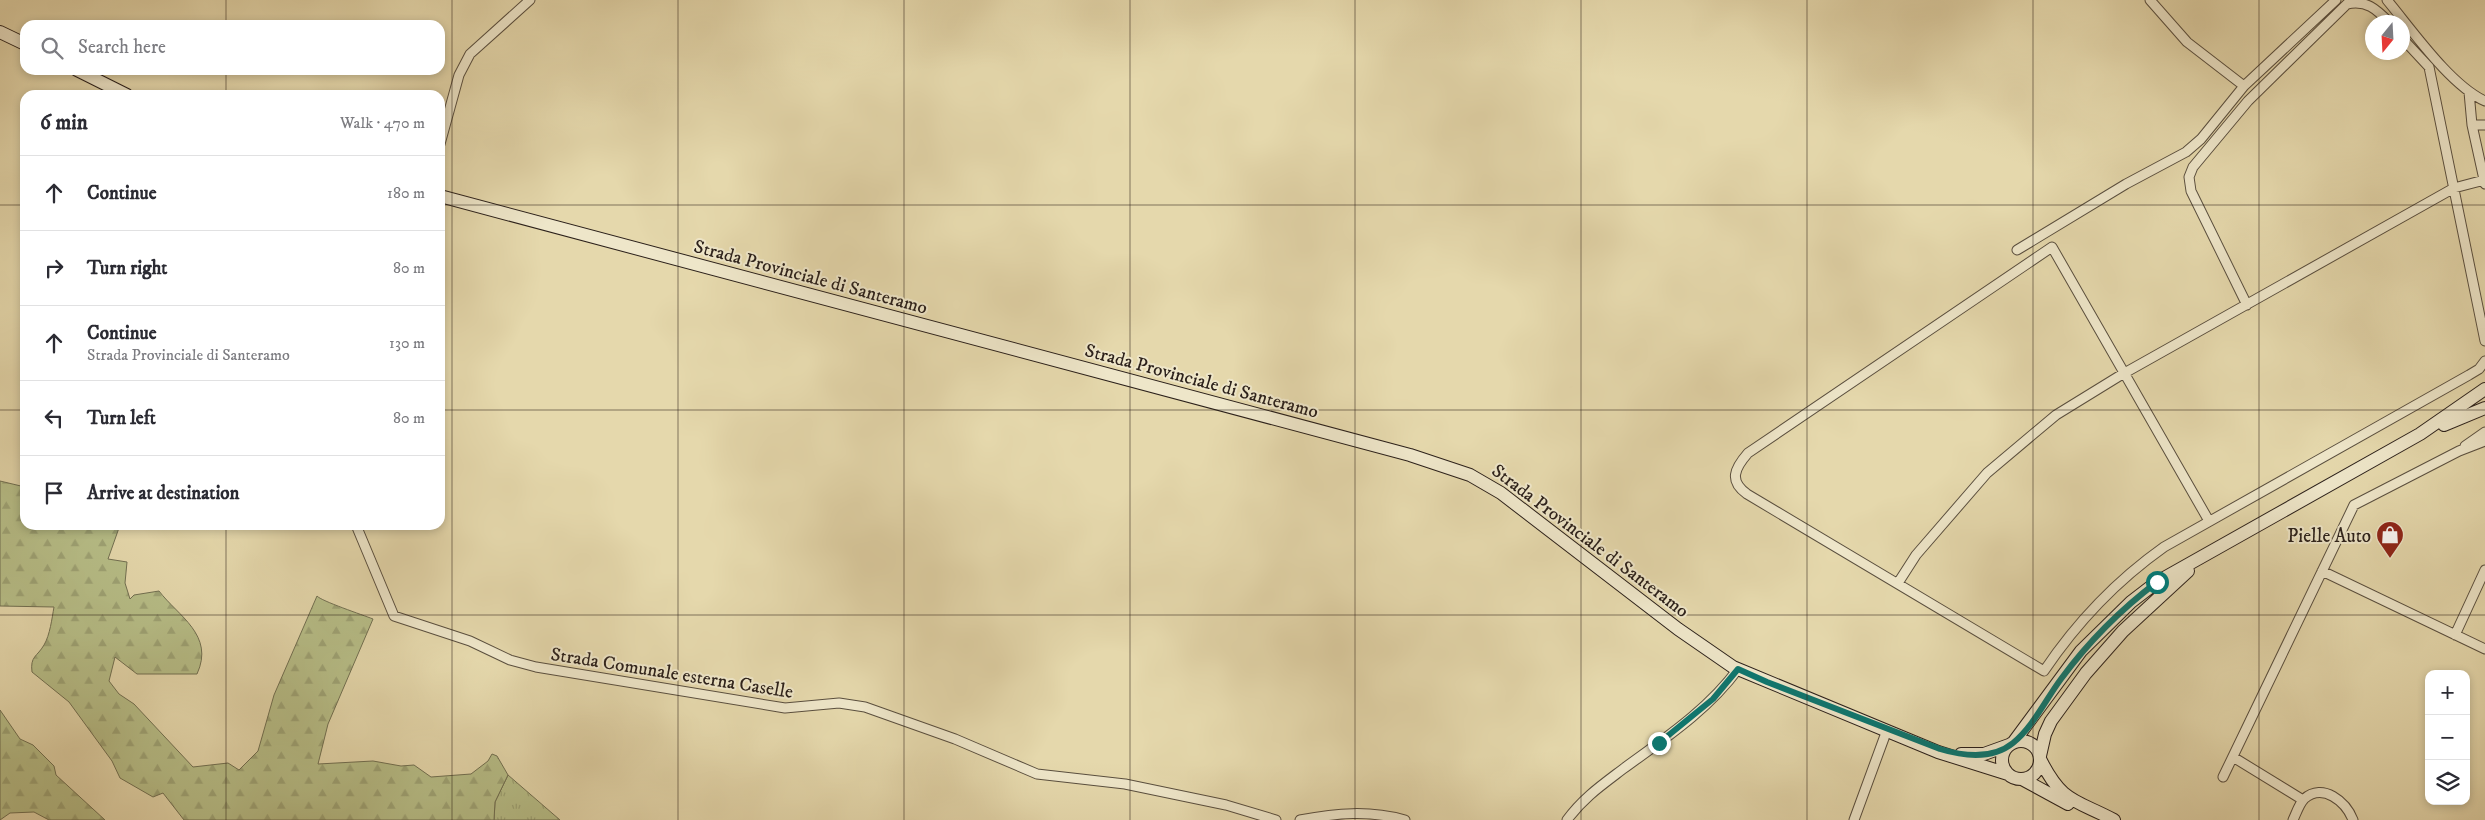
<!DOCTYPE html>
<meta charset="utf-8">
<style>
:root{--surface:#fff;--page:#f2f2f3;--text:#2b2b33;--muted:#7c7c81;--line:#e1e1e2}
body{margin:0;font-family:"IM FELL DW Pica",serif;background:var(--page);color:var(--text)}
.controls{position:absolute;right:15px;bottom:15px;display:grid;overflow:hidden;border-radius:10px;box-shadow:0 2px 8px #0003}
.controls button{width:45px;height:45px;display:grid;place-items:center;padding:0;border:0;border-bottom:1px solid var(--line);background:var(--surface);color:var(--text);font:25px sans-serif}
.compass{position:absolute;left:2365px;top:15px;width:45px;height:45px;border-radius:50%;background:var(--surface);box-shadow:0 2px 8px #0003;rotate:198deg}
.stop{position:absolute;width:15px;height:15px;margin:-11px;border:4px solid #0f766e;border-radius:50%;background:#fff}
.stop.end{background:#0f766e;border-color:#fff;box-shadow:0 1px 5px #0008}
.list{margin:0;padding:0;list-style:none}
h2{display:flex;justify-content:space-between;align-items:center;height:65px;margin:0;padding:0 20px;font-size:21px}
h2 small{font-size:16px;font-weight:400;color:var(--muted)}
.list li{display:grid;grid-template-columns:32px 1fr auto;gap:15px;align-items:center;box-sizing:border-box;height:75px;padding:0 20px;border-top:1px solid var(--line)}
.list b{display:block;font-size:19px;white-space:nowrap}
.list p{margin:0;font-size:16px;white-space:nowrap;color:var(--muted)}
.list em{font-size:16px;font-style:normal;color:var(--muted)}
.icon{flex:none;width:28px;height:28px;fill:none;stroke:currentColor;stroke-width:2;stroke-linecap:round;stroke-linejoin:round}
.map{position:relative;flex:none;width:2485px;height:820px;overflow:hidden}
.search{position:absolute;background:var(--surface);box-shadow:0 2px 8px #0003;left:20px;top:20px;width:425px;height:55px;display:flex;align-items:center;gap:12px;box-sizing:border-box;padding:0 18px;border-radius:15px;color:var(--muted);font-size:19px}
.panel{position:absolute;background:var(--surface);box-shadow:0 2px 8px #0003;left:20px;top:90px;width:425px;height:440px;border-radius:15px}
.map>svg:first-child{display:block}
</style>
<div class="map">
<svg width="2485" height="820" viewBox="0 0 2485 820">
<defs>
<pattern id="grass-tufts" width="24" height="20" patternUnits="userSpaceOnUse" patternTransform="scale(1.25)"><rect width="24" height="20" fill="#b7be88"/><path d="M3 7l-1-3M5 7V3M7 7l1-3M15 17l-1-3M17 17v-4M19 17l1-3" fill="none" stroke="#9ea375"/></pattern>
<pattern id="forest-firs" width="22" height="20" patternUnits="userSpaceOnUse" patternTransform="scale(1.25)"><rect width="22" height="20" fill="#b7be88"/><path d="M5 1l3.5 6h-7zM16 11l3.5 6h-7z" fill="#9ea375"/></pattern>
</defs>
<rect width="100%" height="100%" fill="#e5d8ac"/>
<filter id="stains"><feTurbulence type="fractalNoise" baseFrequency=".004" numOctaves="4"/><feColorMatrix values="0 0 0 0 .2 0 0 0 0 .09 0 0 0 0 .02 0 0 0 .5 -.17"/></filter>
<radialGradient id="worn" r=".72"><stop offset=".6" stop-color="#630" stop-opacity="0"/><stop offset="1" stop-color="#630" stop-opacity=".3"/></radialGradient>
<path fill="url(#grass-tufts)" stroke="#727052" d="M508,775L560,820H494L495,802Z"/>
<path fill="url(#forest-firs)" stroke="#727052" d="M0,481L25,487V525H120L108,559L127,562L125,583L130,599L134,595L159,591C178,616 215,635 197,674H137L115,657L109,681L119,694L134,704L193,767L228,763L239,770L258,751L274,695L317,596C321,601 363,615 373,619L328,724L318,764L373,761L401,766L414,765L431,777L471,774L488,761L492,754L497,756L508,775L495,802L494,820H184L163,793L153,797L120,778L112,761L69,702L32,672C30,656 37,657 44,645C50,635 52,618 54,607L0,606Z
M0,710L20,739L33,745L54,766L56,775L105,820H49L34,812L10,813L0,820Z"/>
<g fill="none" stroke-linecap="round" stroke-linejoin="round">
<defs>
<path id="minor" d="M2150,0L2187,42L2244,86
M2387,0C2412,30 2450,85 2485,101
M2402,38L2429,67L2485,341
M2469,92L2472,125L2485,184
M2472,125H2485
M440,144L459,75L470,54L530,0
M2017,250L2126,184L2186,152L2201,139L2244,86L2336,0
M2247,305L2191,191L2189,177L2193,167L2248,101L2347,4C2367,0 2376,9 2389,22
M2465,446L2485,432
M2209,521L2052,247L1748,453C1734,469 1729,481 1747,494L2044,671C2077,622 2116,581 2164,547L2469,375L2479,369L2485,361
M356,525L394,616L470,641L510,660L536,667L785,708L839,703L865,707L955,739L1037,774L1125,784L1226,805L1276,820
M2322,571L2485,649
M1898,583L1916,555L1987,473L2056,415L2121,375L2454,188L2484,180
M2455,635L2485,570
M2233,757L2303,800
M2223,777L2354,505L2459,451L2485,441
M1300,820C1337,813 1369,810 1405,820
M1567,820C1583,798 1602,785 1623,769C1664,739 1708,710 1738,669
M1854,820L1887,730
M2293,820C2296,814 2299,804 2304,799C2323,782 2346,802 2353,820"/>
<path id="secondary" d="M0,32L25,44
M77,70L127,95
M440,196L1410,455L1470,475L1501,493L1678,629L1733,667L1938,752L2008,774
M2444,425L2485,408
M2002 760a19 19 0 1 1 38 0a19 19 0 1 1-38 0Z
M2013,743L2081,651L2131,602L2157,582L2420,434L2485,389
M1961,754H1984L2009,745
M2040,756L2045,734L2051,721L2086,673L2123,631L2188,571
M2040,759C2062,803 2074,799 2114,820
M2022,779L2068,804"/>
</defs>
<use href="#minor" stroke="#5a4f3f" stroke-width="11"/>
<use href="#secondary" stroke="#2c211b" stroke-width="14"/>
<use href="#minor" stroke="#eee6c9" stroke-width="9"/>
<use href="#secondary" stroke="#eee6c9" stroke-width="12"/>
</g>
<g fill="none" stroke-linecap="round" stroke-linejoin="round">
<path stroke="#0f766e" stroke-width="6" d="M1659,743L1713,699L1738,669L1767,682L1940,749C1963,756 1992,760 2013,743C2033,727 2046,699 2061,679C2089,641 2120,610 2157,582"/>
</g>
<path fill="none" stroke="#2c211b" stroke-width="1" stroke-opacity="0.55" d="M226,0V25M452,0V820M678,0V820M904,0V820M1130,0V820M1355,0V820M1581,0V820M1807,0V820M2033,0V820M2259,0V820M226,70V95M0,205H25M440,205H2485M0,410H25M440,410H2485M226,525V820M0,615H2485"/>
<defs>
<symbol id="shop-pin" viewBox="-11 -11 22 30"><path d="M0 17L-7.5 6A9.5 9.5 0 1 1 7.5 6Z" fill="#8f2418" stroke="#eee6c9"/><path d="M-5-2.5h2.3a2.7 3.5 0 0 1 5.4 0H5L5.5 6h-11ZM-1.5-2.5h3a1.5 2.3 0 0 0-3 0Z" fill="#fff"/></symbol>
</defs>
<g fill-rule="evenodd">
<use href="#shop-pin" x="2374" y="519" width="32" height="43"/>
</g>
<g text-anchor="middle" stroke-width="4" stroke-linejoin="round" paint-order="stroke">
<g font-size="19" fill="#2c211b" stroke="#eee6c9">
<text transform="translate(811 276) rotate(15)" y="7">Strada Provinciale di Santeramo</text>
<text transform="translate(1202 380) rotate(15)" y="7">Strada Provinciale di Santeramo</text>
<text transform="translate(1591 540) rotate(37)" y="7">Strada Provinciale di Santeramo</text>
<text transform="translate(672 672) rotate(9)" y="7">Strada Comunale esterna Caselle</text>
</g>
<g font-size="19" fill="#2c211b" stroke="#eee6c9" text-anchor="end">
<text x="2371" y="542">Pielle Auto</text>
</g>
</g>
<rect width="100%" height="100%" filter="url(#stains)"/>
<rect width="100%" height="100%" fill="url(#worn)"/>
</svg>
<div class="controls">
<button>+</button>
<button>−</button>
<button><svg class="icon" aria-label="layers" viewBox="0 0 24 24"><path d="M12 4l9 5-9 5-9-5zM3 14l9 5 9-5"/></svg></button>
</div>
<svg class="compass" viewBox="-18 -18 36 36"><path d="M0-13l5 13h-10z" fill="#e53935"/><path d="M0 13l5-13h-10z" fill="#7c7c81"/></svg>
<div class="stop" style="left:2157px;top:582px"></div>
<div class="stop end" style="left:1659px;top:743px"></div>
<div class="search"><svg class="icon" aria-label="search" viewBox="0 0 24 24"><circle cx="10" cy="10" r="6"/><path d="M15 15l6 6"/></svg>Search here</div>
<section class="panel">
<h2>6 min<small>Walk · 470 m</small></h2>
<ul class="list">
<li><svg class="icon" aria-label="ahead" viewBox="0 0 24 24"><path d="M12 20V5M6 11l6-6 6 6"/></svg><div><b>Continue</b></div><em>180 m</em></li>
<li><svg class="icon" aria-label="right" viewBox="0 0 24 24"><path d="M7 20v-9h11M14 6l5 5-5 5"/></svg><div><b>Turn right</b></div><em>80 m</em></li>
<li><svg class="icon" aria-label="ahead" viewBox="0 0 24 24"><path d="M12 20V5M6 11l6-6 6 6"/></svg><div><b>Continue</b><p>Strada Provinciale di Santeramo</p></div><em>130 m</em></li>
<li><svg class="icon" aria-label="left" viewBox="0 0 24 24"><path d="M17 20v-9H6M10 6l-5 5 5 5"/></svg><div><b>Turn left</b></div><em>80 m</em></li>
<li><svg class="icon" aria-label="arrive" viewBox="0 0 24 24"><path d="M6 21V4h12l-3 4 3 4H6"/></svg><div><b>Arrive at destination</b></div></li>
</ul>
</section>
</div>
